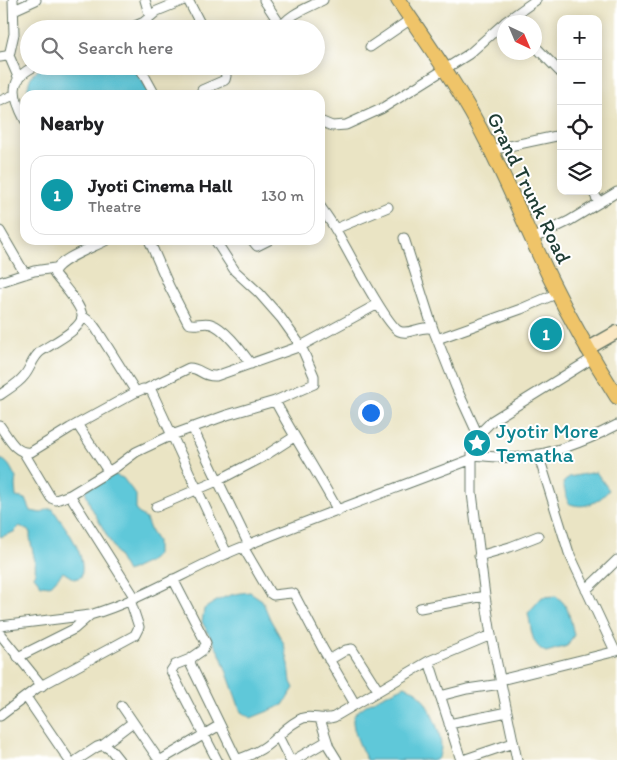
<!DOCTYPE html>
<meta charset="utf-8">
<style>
:root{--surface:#fff;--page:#f6f6f6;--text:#202124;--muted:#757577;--line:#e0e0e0;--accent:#ea580c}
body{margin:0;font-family:Itim,sans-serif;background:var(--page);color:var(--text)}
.controls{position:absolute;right:15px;top:15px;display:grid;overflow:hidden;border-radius:10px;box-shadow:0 2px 12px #0003}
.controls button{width:45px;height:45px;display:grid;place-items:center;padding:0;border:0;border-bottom:1px solid var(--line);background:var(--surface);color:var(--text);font:25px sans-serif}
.compass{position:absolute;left:497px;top:15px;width:45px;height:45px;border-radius:50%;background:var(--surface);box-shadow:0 2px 12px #0003;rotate:136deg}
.you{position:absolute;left:370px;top:412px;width:18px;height:18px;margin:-12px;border:4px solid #fff;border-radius:50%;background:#1a73e8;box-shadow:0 0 0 8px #1a73e833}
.badge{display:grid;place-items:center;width:32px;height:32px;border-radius:50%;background:var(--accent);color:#fff;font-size:16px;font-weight:700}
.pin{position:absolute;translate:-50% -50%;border:2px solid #fff;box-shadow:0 1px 5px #0006}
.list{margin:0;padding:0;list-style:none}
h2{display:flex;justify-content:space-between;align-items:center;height:65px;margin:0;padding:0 20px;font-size:21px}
h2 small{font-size:16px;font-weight:400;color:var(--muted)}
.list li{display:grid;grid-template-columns:32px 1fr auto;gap:15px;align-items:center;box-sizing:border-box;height:80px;margin:0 10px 10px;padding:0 10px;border:1px solid var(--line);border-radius:15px}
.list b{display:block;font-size:19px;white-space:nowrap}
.list p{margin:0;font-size:16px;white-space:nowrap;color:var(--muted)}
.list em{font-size:16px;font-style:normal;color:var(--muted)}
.icon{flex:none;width:28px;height:28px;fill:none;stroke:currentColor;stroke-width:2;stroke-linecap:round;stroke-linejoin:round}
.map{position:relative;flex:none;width:617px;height:760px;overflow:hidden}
.search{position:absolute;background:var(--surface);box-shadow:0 2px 12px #0003;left:20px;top:20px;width:305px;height:55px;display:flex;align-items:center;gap:12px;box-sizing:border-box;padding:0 18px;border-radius:28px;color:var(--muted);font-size:19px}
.panel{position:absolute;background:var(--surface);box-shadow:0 2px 12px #0003;left:20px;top:90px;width:305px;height:155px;border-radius:15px}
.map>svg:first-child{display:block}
</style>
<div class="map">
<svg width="617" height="760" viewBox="0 0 617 760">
<rect width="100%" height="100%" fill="#fff"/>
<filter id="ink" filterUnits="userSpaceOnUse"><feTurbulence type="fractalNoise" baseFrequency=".02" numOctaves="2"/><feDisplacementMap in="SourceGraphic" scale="10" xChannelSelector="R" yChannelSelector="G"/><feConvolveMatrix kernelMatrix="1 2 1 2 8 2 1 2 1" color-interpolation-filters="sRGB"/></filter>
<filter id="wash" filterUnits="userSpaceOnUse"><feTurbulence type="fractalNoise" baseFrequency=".0096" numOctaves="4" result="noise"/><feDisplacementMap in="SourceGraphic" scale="20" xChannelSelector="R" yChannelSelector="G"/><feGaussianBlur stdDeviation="1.12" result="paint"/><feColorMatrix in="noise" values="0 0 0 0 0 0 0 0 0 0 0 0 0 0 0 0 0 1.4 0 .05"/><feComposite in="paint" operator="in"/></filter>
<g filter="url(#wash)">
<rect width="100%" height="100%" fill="#eae4c4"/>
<path fill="#5ec8d9" stroke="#3e8286" d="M45,66L135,67L150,95H27C29,79 30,73 45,66Z
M0,459C9,461 12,471 16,478L15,485L16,497L26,499L31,511L41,513L47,509H53L56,514C68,531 87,555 81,577L74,579L63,572L50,586L41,585L34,576C39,564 29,545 30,532L20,526L14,532L0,537Z
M596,472L609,490C598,503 584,510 568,503L563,483L569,477Z
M112,474L123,478L136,495V511L146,519L151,532L157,541V555L148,562L127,572L90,505L85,490Z
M250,592L262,600L270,619L283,642L289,664L291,682L294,688L283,705L251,718L241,712L221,656L202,622L204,609C222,597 229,594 250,592Z
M556,596C570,606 570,619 574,635L567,646L546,652C530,645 532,629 528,613L542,597Z
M405,686C408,688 413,689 416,691C428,702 451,747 436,760H367C362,751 352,730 353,719C355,706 393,692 405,686Z"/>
</g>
<g filter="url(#ink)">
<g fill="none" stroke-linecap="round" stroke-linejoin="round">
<defs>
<path id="street" d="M145,0L150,17
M188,0L203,29
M264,0L281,26
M14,10L36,0
M505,22L536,0
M128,29L144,22L157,11L184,0
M280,29C288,14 308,8 323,0
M534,45L561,73
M370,47L411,19
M9,56L14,34L13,0
M0,57L6,56L10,58L19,79
M139,66L155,95
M202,90L225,80L226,76L224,67
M0,101L14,95
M25,120C13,97 7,78 36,66
M320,121L332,126L346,125L381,109L469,54L504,23
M491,150L561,135
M593,191L599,203
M320,206C326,215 332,223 337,232C347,249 386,325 399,331C409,336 422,324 433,329L456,387L478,435
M335,229L388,207
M0,231L25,274
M404,238L433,329
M532,239L569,221L617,192
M149,240L169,286L188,323C195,327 203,321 211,324C225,328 242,352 251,364
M252,240L257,246L269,240
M0,282L34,271L55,268
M82,316L92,323L97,330L136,392
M437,339L521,309L558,293
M148,388L189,368C201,368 202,377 216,376L301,346L378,304
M0,395C8,389 18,384 24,376C31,368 32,358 41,351C51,344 81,330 82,317C83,307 62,284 55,275L54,272C59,259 94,247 107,240
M275,401C295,439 318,473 338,511
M77,424L108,471
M0,426C8,437 16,455 31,452L70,428L136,392L143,389L151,390L227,554
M192,427L249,545
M24,453L51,498L56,500L70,495L116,467L136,452L172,435L227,415L275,401L314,384V376L301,346L281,318L259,293L235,271L215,240
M538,454L569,553L615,651
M472,455C489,456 506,459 522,457C553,454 590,439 617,425
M70,495L135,598
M156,507L217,481L263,457L294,437
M243,547L270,593L273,595L291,593L294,594L323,649L355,704
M479,556L510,547L538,536
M173,579L206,643L203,650L190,659L191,665L237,760
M586,590L617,560
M420,608L485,596
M0,626L90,615C141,600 186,571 235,550C313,518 394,489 472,459
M0,634L42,686
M18,657L74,629L90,615
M190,659L175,665L171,671L217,760
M329,660L346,650L352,649L378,690
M429,661L461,760
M500,680L617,651
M440,696L467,689L501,684
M26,697L69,760
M122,706L159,760
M0,716L37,688L135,635L139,627L130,600
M320,719L329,747L337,760
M449,724L507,712
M278,736L290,760
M103,745L133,722
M77,760L97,747L103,745L111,750L119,760
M161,760L220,725
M236,760C249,756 261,751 271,742C281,734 290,723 303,718C312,715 323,721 334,717L429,661L491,635
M294,760L327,741
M463,760L513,743
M517,760L491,635L485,596L472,493V451L478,435L493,420L593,358"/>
<path id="secondary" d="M587,349L617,332"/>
<path id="primary" d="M398,0C430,47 463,93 488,144C510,188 529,234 550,278C570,319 593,359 617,397"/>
</defs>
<use href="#street" stroke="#676" stroke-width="11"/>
<use href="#secondary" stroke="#676" stroke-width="15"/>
<use href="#primary" stroke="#676" stroke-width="16"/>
<use href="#street" stroke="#fff" stroke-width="9"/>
<use href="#secondary" stroke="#f9e7c3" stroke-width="12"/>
<use href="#primary" stroke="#efc469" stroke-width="14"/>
</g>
</g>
<defs>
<symbol id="sight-disc" viewBox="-11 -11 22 22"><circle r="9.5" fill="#0f9aa8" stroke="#fff"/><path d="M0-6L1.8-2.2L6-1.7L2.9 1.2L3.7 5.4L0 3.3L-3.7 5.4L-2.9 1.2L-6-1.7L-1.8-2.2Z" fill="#fff"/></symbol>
</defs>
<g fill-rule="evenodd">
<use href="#sight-disc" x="461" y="427" width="32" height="32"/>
</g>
<g text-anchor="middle" stroke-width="4" stroke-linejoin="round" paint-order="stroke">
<g font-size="21" fill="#1f3d34" stroke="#fff">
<text transform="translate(529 188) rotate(64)" y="7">Grand Trunk Road</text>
</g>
<g font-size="21" fill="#0d838f" stroke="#fff" text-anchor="start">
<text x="496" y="438">Jyotir More<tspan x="496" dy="24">Tematha</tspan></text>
</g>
</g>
</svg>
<div class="controls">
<button>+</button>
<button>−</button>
<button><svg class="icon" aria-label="locate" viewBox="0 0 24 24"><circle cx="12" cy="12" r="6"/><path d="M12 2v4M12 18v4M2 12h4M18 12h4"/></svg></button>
<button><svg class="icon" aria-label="layers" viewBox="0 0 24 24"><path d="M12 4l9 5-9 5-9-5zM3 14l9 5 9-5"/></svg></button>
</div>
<svg class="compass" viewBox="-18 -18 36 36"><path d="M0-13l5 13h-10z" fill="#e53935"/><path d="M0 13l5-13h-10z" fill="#757577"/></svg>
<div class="you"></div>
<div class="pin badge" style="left:546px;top:334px;background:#0f9aa8">1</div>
<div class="search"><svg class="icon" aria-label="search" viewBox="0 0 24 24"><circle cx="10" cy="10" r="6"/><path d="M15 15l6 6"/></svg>Search here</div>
<section class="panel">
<h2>Nearby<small></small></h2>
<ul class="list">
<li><span class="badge" style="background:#0f9aa8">1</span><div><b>Jyoti Cinema Hall</b><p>Theatre</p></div><em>130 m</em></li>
</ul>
</section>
</div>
